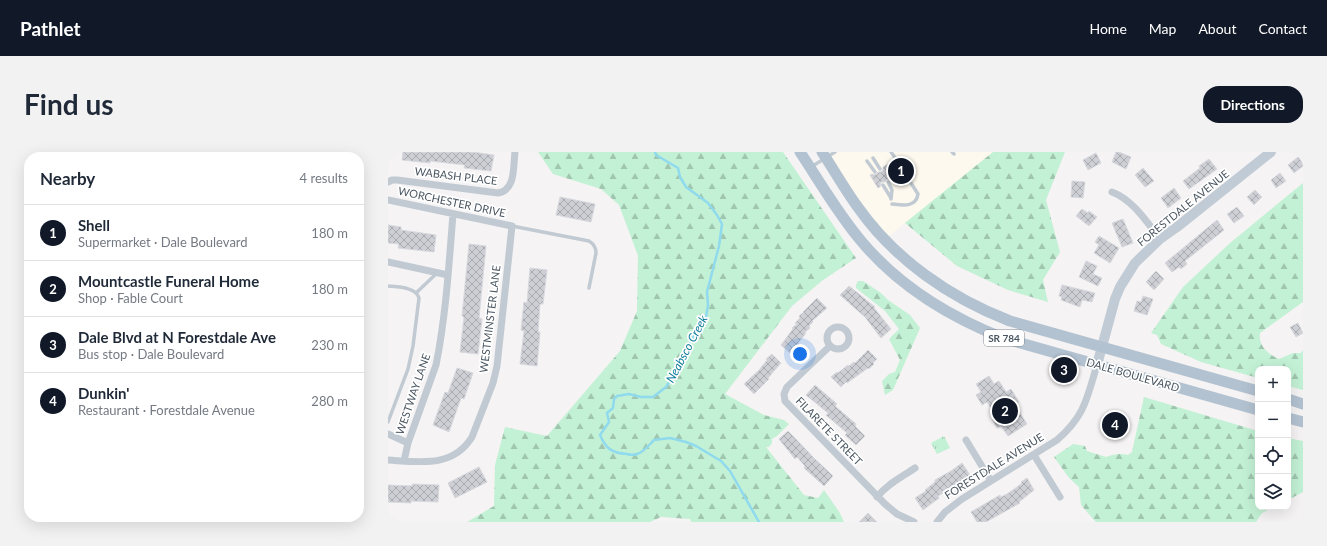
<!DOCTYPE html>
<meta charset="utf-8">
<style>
:root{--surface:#fff;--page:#f2f2f3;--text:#1f2937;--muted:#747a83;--line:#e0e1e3;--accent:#111827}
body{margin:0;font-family:Lato,sans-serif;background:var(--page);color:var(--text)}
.controls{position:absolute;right:12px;bottom:12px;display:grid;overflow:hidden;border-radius:8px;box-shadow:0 4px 16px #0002}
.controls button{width:36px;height:36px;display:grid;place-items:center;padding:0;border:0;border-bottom:1px solid var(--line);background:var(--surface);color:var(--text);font:20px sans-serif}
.you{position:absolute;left:412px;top:202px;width:14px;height:14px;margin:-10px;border:3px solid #fff;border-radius:50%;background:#1a73e8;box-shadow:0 0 0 6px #1a73e833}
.badge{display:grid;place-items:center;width:26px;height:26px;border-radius:50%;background:var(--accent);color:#fff;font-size:13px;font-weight:700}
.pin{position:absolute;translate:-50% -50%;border:2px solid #fff;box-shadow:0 1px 4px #0006}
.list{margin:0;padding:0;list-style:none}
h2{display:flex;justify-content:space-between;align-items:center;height:52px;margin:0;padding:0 16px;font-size:17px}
h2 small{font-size:13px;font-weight:400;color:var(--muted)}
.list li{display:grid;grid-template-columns:26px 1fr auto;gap:12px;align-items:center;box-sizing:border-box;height:56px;padding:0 16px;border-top:1px solid var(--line)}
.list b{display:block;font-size:15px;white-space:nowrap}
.list p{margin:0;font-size:13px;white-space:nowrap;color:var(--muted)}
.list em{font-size:13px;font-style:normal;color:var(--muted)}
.icon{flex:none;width:22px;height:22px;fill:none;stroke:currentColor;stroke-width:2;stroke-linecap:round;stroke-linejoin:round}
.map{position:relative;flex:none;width:915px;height:370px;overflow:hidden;border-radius:16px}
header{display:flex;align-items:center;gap:24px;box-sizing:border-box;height:56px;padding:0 20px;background:var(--accent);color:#fff}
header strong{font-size:19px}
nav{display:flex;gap:22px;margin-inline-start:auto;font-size:14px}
.intro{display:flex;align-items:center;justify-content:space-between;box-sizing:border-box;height:96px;padding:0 24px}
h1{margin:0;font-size:28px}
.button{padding:10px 18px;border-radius:16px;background:var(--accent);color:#fff;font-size:14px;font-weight:700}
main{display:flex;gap:24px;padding:0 24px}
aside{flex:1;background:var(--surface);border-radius:16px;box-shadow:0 4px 16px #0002}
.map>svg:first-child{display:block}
</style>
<header>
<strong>Pathlet</strong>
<nav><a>Home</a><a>Map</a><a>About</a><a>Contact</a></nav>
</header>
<div class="intro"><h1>Find us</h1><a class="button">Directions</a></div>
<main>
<aside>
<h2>Nearby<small>4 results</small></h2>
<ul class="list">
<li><span class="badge">1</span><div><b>Shell</b><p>Supermarket · Dale Boulevard</p></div><em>180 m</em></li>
<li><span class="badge">2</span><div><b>Mountcastle Funeral Home</b><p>Shop · Fable Court</p></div><em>180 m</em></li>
<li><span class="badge">3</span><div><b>Dale Blvd at N Forestdale Ave</b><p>Bus stop · Dale Boulevard</p></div><em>230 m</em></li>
<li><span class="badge">4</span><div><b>Dunkin'</b><p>Restaurant · Forestdale Avenue</p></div><em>280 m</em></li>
</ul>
</aside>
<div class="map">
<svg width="915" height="370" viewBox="0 0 915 370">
<defs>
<pattern id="forest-firs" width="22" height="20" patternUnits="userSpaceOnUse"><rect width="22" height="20" fill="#c3f1d5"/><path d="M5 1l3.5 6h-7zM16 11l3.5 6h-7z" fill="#a0c6b0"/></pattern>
<pattern id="park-tufts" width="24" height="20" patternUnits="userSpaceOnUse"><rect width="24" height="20" fill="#c3f1d5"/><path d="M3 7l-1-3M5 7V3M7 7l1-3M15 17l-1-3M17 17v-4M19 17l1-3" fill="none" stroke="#a0c6b0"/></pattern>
<pattern id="building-cross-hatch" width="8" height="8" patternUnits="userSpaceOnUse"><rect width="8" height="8" fill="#cdcfd5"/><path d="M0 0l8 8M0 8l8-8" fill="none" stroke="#a8abb0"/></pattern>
</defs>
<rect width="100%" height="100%" fill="#f5f3f3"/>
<path fill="#fdf9ef" d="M434,0H605L497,87Z"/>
<path fill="url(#forest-firs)" d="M150,0H395L468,106L435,128L404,154L337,242L376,263L396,268L401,272L389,284L384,287V291L381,295H378L416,343L430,346L436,338L452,361L456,370H303L302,367L273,365L262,370H79L106,354L107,313L117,275L159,284L232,199L249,159L250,104L231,53L213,37L165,22Z
M605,0H677L658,48L672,100L655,128L660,150L620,138L569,114L517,71Z
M915,31V150L872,181C870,194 880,202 891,207L905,201H913L915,198V238L900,234V217H870V226L813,210L773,192L769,183L763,181L795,135L842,91Z
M470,129H475L493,141L500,148L522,163L532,176L505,238L497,243L494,229L501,222L507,220L512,208L501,187L511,177L497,159L468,136V133Z
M756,245L870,279V355H886L874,361L868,370H708L706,368L693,353L691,335L681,326L666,305L685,292L697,294L699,299L718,305C725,302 733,301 740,303L744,300Z
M900,286L915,289V340L900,348Z"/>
<path fill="url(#park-tufts)" d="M556,284L562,296L549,302L543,291Z"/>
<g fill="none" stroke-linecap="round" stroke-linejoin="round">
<path stroke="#90daee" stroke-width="2.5" d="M267,0L268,3L290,16L292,25L298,35L320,51L329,63L334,72L331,94L319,140L320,153L318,165L288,213L283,227L278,235L265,245H253L241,242L229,244L226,247L225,256L219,261L221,270L212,283C218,297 224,301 239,302C242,303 246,303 249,302C256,300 261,293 266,288L282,286L298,290L308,294L333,309L342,319L371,370"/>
</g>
<path fill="url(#building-cross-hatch)" stroke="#d7d9de" d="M15,0H85L106,3L103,19L76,16L77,13L42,9V11L14,8Z
M728,0H731L743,5L738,17L724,10Z
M708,1L713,11L700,18L695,8Z
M512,4L526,25L524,26L521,25L519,26L518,30L513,33L508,25L503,28L499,27L497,30H493L492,35L490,36L482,23L484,22L488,23L490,20H493L495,18V15L505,9L510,10Z
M910,5L915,11V14L906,21L900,13Z
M821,7L829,17L801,37L795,29L812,16L811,14Z
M755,16L766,29L757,35L747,23Z
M892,21L898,29L888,36L883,28Z
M684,29L697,30L695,46L683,45Z
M786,36L793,46L780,56L773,46Z
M867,38L874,45L866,53L859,45Z
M172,45L207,52L203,70L168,63Z
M849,55L856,64L846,71L839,62Z
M694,57L700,61L701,59L709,65L701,74L688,64Z
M735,67L745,91L734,95L724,71Z
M829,68L836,78L797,109L799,112L793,117L791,115L784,120L777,111Z
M0,73L13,75V78L48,83L46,100L10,96L11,92L0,91Z
M711,84L731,96L722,111L706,101L711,93L707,90Z
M81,92L98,94L91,166L94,167L90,202L72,200L76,165L74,164Z
M698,109L709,114L705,122L714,126L710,134L691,125Z
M142,116L159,118L155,152H152L150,180H152L149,214L132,212L136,179L133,178L136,150L139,151Z
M768,119L776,127L766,138L758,130Z
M674,133L707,141L704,150L694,148L692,155L673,148L674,145L671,144Z
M461,134L487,155L486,156L503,177L493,186L477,165L452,143Z
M755,144L765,147L759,163L746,159L749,149L753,150Z
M429,146L439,156L424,169L425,170L421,174L422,176L417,180L418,181L410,191L411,192L403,202L393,193L405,177L404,176L409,172L407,171L412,166L411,164L416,160H415Z
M910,171L915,181L908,185L902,175Z
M480,198L489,207L485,211L486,212L481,217L480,216L459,231L458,230L453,235L443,225L449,220L450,221L460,213L461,214L466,210L467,211Z
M384,202L393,211L380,226L381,227L366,242L356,232L371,218L379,208L378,207Z
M69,216L85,221L76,247L73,246L61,280L45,273L57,240L60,241Z
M601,224L606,232L611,229L618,240L623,237L631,250L627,253L639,272L620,284L613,274L609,276L604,267L608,264L599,250L594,253L588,243L593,240L588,232Z
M427,233L449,252L447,254L468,272L467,274L477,284L468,293L457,283L459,281L438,263L440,261L418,243Z
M722,262L735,266L729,283L719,280Z
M400,279L426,306L445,324L436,334L416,316L417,314L409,305L407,307L391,287Z
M574,311L582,323L566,335L565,333L554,340L555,341L550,344L551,346L535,358L527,346L538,339L537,338L547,330V328L563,319Z
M91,315L99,330L67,346L60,331Z
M639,326L646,338L631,350L632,351L598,370H589L583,360L612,343L613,345L619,342L629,335L634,331L633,330Z
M24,332L51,333L50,350L23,349V351L0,350V333L24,334Z
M480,361L489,370H471Z"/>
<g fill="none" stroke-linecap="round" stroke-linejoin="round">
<path stroke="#c1cad2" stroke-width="3.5" d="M503,0L508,7
M564,0L566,2
M485,6L492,17
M479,9L487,20
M423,15L447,0
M500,30L504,38L503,47
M495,33L503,46
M504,52C514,53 528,56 530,42L521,28
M124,74L201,89C206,92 208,95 208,101L201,136
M0,134C10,135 28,135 31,146L25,194L20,217L0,270
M28,141L49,121"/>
<path stroke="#c1cad2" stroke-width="7" d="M0,30L4,28H9L110,41C128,38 125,15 127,0
M724,40C745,48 759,70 772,87
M0,48L124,74L109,214L105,231L84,285C65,316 32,310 0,308
M0,110L60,123
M439 186a11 11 0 1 1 22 0a11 11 0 1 1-22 0Z
M442,194L399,235L396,242L397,249L497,352L509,362L526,370
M0,282L20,291
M578,288L603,329
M646,303L672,345
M16,309L20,291L48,213C58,163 61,112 65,62
M489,345C499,332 514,325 527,316
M549,370L557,360L574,347L669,288C697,264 699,246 709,213"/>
<path stroke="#c1cbd6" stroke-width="10" d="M709,213L727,147L732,135L747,111L772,87L789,75L883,0"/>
<path stroke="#b3c2d1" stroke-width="11" d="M412,0C432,30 450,62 474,90C511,134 562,165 615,186L870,258
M434,0C446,18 456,36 469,54C506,107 562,146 622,169L870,239
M900,247L915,252
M900,266L915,270"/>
</g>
<g text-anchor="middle" stroke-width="3.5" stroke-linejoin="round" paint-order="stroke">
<rect fill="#fff" stroke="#808990" stroke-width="1" x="596" y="178" width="40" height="16" rx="3"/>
<g font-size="10" font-weight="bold" fill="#4a5661">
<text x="616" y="190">SR 784</text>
</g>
<g font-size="11" fill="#4a5661" stroke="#fff">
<text transform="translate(68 24) rotate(7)" y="4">WABASH PLACE</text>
<text transform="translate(64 50) rotate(12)" y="4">WORCHESTER DRIVE</text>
<text transform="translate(795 56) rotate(-39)" y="4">FORESTDALE AVENUE</text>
<text transform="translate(102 167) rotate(-83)" y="4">WESTMINSTER LANE</text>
<text transform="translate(745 223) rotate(16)" y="4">DALE BOULEVARD</text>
<text transform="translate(25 242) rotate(-71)" y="4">WESTWAY LANE</text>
<text transform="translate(441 279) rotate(46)" y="4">FILARETE STREET</text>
<text transform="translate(606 314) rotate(-32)" y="4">FORESTDALE AVENUE</text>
</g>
<g font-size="12" font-style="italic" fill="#0c7c9b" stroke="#fff">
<text transform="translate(299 197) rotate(-62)" y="4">Neabsco Creek</text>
</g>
</g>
</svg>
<div class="controls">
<button>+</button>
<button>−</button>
<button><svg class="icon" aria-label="locate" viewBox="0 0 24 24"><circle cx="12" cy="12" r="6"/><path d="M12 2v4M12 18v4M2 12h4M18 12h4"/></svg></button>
<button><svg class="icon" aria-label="layers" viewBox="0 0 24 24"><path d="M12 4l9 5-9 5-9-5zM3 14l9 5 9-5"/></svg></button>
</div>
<div class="you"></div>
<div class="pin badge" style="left:513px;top:19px">1</div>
<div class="pin badge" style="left:617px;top:259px">2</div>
<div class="pin badge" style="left:676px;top:218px">3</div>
<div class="pin badge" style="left:727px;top:273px">4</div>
</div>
</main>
